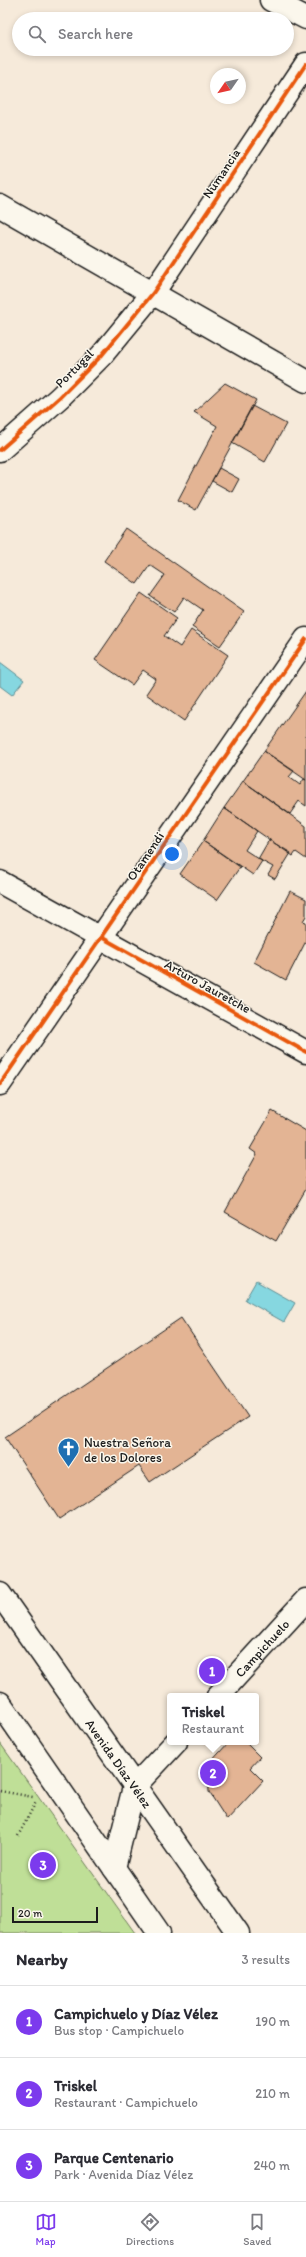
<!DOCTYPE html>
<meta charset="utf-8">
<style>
:root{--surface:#fff;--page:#f7f7f7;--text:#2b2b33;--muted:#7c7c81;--line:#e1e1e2;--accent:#7c3aed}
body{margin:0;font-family:Itim,sans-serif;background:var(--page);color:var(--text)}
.compass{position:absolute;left:210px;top:68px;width:36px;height:36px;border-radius:50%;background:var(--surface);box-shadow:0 2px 6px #0003;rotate:236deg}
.scale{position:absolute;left:12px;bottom:10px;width:86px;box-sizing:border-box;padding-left:4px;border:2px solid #1c1c1c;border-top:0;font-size:11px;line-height:14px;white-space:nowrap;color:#1c1c1c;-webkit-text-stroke:3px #fbf7ec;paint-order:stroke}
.you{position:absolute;left:172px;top:854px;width:14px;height:14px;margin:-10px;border:3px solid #fff;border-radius:50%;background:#1a73e8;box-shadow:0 0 0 6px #1a73e833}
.badge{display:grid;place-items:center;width:26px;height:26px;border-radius:50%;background:var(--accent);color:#fff;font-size:13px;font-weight:700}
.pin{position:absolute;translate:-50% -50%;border:2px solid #fff;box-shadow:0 1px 4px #0006}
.popup{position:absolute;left:167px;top:1693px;width:92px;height:52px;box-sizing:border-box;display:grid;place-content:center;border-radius:4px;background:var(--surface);filter:drop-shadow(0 1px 3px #0005);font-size:13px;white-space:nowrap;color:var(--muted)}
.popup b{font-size:15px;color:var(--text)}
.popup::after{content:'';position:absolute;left:50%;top:100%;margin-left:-8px;border:8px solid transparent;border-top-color:var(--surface)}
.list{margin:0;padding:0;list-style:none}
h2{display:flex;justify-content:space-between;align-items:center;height:52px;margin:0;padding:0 16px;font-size:17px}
h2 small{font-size:13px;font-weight:400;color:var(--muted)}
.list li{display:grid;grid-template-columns:26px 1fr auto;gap:12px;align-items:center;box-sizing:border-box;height:72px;padding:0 16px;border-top:1px solid var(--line)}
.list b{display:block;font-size:15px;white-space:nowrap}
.list p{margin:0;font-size:13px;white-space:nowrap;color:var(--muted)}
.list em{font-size:13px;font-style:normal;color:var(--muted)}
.icon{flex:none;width:22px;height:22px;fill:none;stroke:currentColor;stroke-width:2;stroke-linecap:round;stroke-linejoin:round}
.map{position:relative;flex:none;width:306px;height:1933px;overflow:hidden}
.search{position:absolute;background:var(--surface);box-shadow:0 2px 6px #0003;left:12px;right:12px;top:12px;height:44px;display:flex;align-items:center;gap:10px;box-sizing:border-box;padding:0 14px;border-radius:22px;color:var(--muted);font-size:15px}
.sheet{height:268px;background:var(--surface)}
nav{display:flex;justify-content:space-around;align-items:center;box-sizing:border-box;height:56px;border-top:1px solid var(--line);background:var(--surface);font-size:11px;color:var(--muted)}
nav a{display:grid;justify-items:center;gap:2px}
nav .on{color:var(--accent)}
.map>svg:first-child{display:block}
</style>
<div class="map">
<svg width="306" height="1933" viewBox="0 0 306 1933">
<rect width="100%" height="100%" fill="#f6eada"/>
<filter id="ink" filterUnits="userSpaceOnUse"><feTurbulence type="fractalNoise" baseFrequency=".025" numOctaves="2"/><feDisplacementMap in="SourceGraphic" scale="8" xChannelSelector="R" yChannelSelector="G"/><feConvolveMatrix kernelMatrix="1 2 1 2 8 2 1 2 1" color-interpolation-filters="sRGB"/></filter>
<g filter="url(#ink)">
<path fill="#bfdf97" stroke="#6e7e5a" d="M0,1743L135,1933H0Z"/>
<path fill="#86d7e0" stroke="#5c8c92" d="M0,662L24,680L12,695L0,686Z
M256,1281L295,1303L284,1322L245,1300Z"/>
<path fill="#e3b494" stroke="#1c1c1c" d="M225,383L256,400L196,510L178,500L217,426L194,412Z
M252,406L286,424L265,462L232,443Z
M219,468L239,479L232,492L212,481Z
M126,529L244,612L220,646L192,627L203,610L184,597L174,612L150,596L165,575L150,565L137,584L104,561Z
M141,593L177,618L164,636L180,647L191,630L228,655L184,721L146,694L156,679L143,670L132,685L95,660Z
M306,691V780L264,751Z
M264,751L294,771L289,777L300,785L304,779L306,780V806L299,801L290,814L243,781Z
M243,781L306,826V859L296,852L293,856L224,808Z
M224,808L257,831L245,850L262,861L253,875L203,841Z
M269,840L291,853L275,879L268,875L273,867L258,859Z
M203,841L240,867L217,900L180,874Z
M290,891L306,899V916L303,921L306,922V941L286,980L254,962Z
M272,1111L306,1131V1189L276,1241L225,1212L257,1154L250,1149Z
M181,1318L248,1417L150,1482L139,1466L59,1519L5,1437Z
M229,1742H245L260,1757L250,1768L263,1781L227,1820L209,1792L208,1765Z"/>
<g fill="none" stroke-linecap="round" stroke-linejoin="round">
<defs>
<g id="minor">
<path d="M271,0L306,18"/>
<path d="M0,206L306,381"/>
<path d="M0,450L60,397L102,355L153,293L306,64"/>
<path d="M0,882L306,1052"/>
<path d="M0,1084L306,639"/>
<path id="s1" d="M218,1696L306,1600"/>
<path d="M134,1787L176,1742"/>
</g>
<g id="secondary">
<path id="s2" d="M0,1594L238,1933"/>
<path d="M0,1703L159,1933"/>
<path d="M114,1868L134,1787"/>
</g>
</defs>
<use href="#minor" stroke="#1c1c1c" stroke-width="25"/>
<use href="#secondary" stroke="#1c1c1c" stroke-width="25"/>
<path stroke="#1c1c1c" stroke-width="2.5" stroke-dasharray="1 3" stroke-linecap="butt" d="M0,1791L33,1797
M18,1836L36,1802"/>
<use href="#minor" stroke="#fbf7ec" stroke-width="22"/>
<use href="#secondary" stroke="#fbf7ec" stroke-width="22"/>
<defs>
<path id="cycleway" d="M0,450L60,397L102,355L153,293L306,64
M101,937L306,1052
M0,1084L306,639"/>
</defs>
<use href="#cycleway" stroke="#fbf7ec" stroke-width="6"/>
<use href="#cycleway" stroke="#e8590c" stroke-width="4"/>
</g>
</g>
<defs>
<symbol id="church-pin" viewBox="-11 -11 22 30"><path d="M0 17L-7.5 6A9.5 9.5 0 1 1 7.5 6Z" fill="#1f6fb2" stroke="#fbf7ec"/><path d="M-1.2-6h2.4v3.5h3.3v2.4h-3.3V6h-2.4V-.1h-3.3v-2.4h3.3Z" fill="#fff"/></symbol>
</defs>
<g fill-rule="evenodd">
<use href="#church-pin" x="56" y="1436" width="25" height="34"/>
</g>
<g text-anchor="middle" stroke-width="3" stroke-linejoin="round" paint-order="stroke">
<g font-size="13" fill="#1c1c1c" stroke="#fbf7ec">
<text transform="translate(221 173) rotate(-56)" y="5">Numancia</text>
<text transform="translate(74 368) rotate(-45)" y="5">Portugal</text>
<text transform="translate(145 856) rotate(-56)" y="5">Otamendi</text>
<text transform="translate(208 986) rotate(29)" y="5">Arturo Jauretche</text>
<text dy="5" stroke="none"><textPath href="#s1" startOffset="65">Campichuelo</textPath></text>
<text dy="5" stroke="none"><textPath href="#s2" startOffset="207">Avenida Díaz Vélez</textPath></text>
</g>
<g font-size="13" fill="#1c1c1c" stroke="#fbf7ec" text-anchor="start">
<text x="84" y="1447">Nuestra Señora<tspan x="84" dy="15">de los Dolores</tspan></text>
</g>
</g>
</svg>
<svg class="compass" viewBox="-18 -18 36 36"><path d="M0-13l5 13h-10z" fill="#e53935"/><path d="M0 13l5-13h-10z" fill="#7c7c81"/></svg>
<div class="scale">20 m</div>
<div class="you"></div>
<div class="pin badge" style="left:212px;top:1671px">1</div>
<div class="pin badge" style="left:213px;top:1773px">2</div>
<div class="popup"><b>Triskel</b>Restaurant</div>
<div class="pin badge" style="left:43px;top:1865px">3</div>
<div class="search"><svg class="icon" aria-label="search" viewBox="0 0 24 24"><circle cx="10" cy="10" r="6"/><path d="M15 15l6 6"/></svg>Search here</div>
</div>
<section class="sheet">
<h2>Nearby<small>3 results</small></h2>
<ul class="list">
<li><span class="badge">1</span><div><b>Campichuelo y Díaz Vélez</b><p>Bus stop · Campichuelo</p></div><em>190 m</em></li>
<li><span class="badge">2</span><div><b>Triskel</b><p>Restaurant · Campichuelo</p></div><em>210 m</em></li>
<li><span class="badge">3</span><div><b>Parque Centenario</b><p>Park · Avenida Díaz Vélez</p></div><em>240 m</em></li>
</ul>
</section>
<nav>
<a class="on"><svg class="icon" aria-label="map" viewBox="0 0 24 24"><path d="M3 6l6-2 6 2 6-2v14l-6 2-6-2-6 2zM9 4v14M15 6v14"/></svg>Map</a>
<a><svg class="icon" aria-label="directions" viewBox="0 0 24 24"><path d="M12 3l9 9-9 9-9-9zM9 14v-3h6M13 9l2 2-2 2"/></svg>Directions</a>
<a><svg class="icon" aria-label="saved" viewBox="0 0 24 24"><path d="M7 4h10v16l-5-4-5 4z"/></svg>Saved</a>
</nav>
